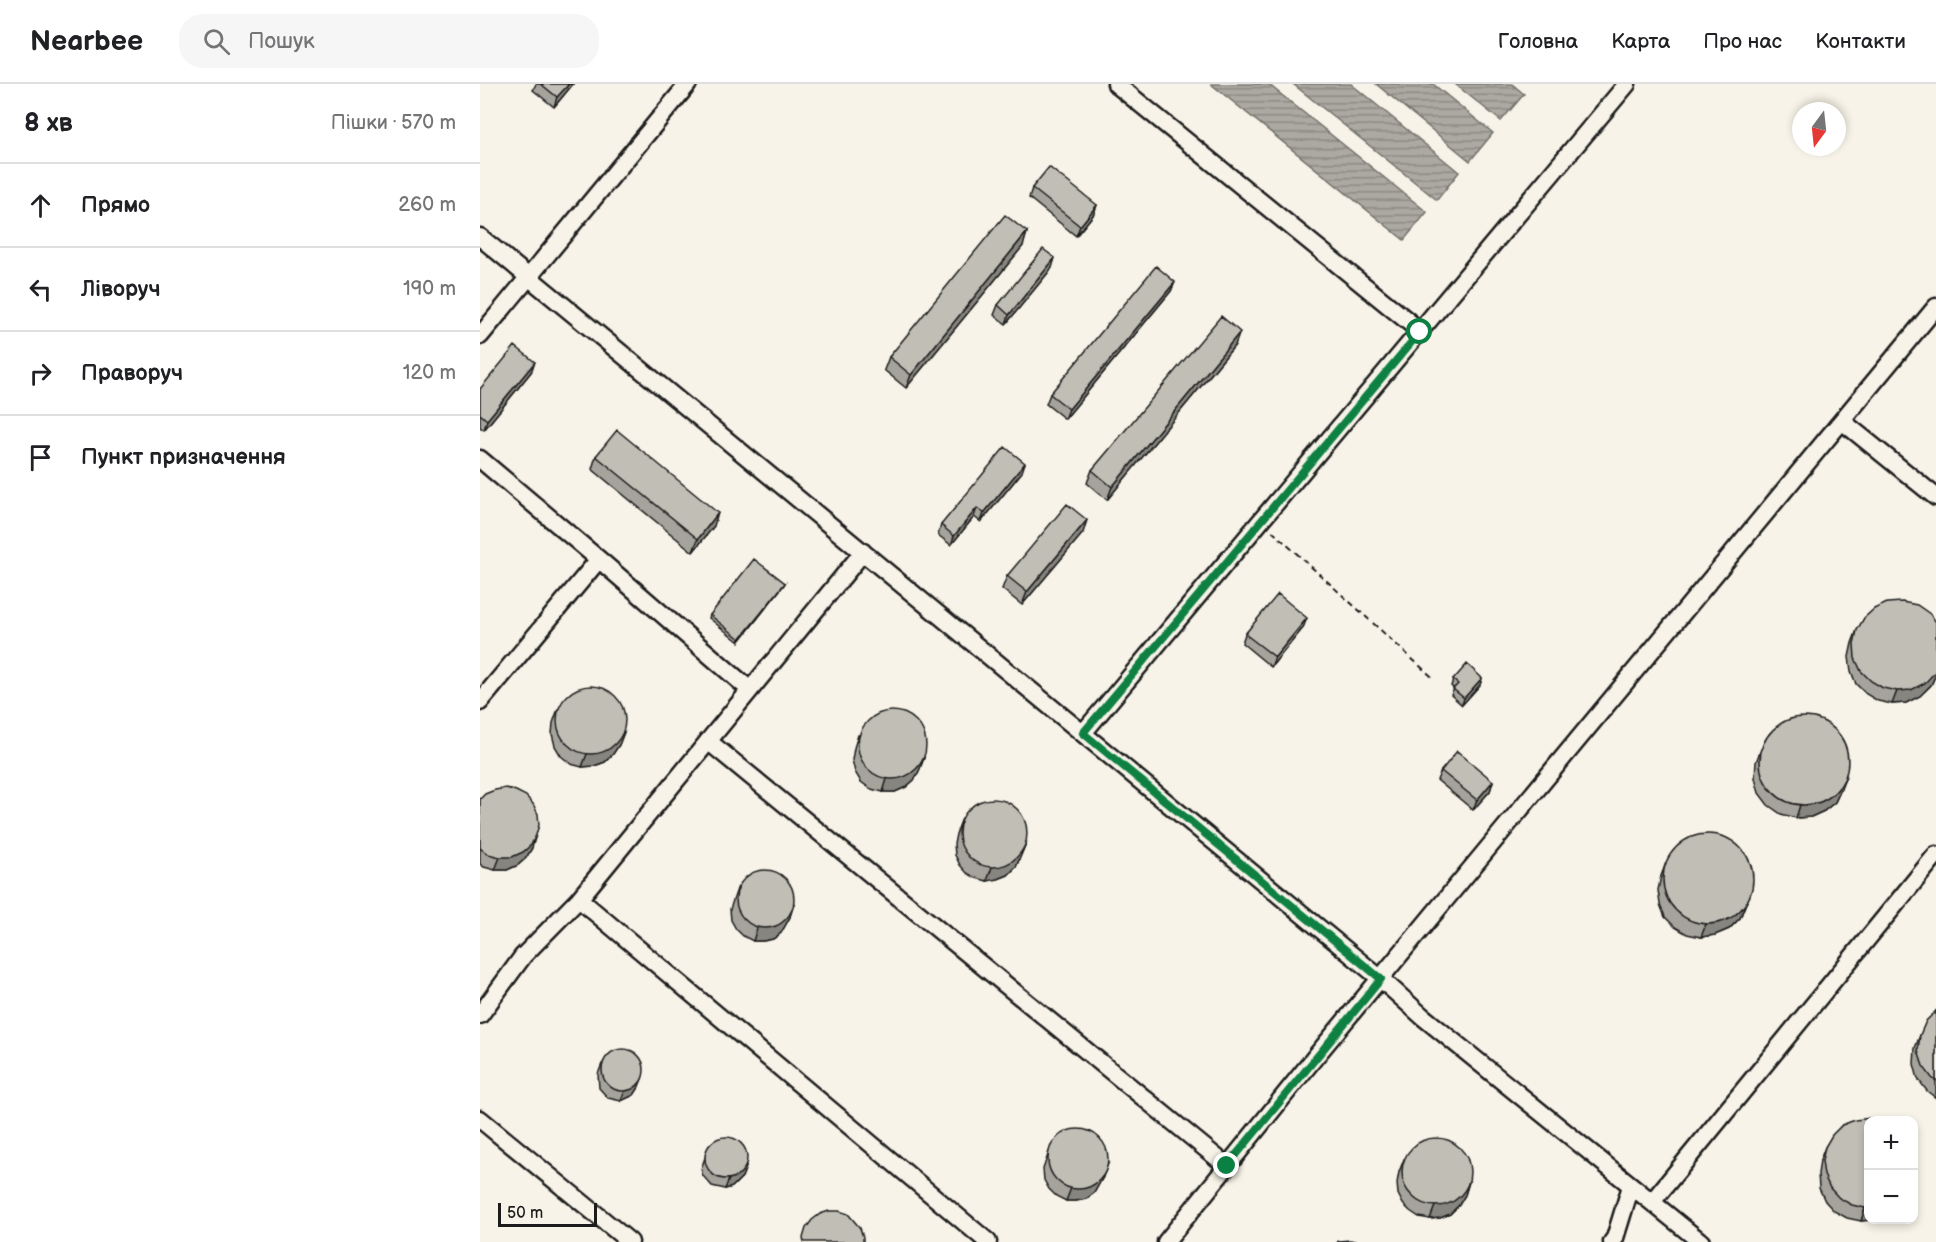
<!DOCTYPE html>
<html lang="uk">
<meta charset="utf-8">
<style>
:root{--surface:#fff;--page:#f6f6f6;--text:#202124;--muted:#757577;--line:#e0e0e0}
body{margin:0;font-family:"Balsamiq Sans",sans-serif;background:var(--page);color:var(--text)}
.controls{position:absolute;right:18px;bottom:18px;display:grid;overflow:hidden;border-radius:12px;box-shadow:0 3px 9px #0003}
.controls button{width:54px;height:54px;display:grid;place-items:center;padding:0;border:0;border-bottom:2px solid var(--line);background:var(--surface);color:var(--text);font:30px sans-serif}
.compass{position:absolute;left:1312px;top:18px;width:54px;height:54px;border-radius:50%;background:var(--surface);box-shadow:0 3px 9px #0003;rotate:195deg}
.scale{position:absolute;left:18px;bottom:15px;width:99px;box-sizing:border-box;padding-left:6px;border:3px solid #1c1c1c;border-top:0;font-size:16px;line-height:21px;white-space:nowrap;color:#1c1c1c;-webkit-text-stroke:4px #f7f3e8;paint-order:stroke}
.stop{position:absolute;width:18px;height:18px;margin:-14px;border:4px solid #0b8043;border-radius:50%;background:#fff}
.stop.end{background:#0b8043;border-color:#fff;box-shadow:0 2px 6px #0008}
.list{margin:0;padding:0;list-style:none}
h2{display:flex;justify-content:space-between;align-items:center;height:78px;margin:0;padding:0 24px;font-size:26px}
h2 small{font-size:20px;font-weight:400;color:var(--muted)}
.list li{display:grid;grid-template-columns:39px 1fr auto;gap:18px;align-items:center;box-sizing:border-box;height:84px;padding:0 24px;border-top:2px solid var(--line)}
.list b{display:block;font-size:22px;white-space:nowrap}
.list em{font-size:20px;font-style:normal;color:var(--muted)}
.icon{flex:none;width:33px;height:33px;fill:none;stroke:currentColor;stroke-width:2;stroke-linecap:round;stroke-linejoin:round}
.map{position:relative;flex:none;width:1456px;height:1158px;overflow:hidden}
header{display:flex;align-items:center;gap:36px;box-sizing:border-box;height:84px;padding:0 30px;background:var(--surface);border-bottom:2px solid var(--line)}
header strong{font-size:28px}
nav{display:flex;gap:33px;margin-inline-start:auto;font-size:21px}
.search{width:420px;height:54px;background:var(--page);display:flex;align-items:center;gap:15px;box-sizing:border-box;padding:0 21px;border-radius:24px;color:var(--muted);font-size:22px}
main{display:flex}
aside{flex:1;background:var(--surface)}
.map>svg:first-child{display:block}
</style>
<header>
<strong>Nearbee</strong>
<div class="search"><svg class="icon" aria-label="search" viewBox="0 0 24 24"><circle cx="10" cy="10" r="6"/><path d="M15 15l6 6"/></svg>Пошук</div>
<nav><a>Головна</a><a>Карта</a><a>Про нас</a><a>Контакти</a></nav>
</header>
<main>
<aside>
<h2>8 хв<small>Пішки · 570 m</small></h2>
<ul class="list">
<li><svg class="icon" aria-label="ahead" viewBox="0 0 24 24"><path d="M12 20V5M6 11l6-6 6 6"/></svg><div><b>Прямо</b></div><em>260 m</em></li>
<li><svg class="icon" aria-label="left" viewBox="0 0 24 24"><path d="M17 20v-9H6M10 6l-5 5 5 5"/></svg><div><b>Ліворуч</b></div><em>190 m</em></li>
<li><svg class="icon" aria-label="right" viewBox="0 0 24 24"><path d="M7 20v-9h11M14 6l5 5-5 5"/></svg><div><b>Праворуч</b></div><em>120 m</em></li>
<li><svg class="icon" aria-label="arrive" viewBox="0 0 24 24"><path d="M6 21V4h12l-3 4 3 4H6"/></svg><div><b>Пункт призначення</b></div></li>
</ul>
</aside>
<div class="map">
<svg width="1456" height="1158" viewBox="0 0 1456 1158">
<defs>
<pattern id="water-rules" width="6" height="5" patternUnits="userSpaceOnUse" patternTransform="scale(1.5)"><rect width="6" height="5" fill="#aca9a2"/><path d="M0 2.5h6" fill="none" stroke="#8b8983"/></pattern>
</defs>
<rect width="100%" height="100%" fill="#f7f3e8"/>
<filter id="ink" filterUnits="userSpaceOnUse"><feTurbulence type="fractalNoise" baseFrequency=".0167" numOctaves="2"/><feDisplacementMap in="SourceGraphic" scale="12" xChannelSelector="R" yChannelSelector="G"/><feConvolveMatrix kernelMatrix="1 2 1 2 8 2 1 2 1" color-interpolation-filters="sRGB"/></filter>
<g filter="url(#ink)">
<path fill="url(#water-rules)" stroke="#72716c" stroke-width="1.5" d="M731,0H788L947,128L924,156Z
M813,0H871L979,88L957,116Z
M896,0H953L1013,49L990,77Z
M975,0H1032L1044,10L1021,37Z"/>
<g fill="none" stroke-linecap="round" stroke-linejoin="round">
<defs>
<path id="minor" d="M636,0L940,247
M0,153L901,895L942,932L1221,1158
M0,252L208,0
M1362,337L1456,413
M0,375L122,478
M0,618L115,480L122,478L270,606
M603,649L1147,0
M228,657L747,1082
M99,815L383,468
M0,931L43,872L99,815L508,1158
M0,1035L150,1158
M1172,1118L1456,771
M686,1158L836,972L1456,223
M1132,1158L1135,1154L1151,1102"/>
</defs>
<use href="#minor" stroke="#1c1c1c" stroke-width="21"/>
<path stroke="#1c1c1c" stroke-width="2" stroke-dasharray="6 4.5" stroke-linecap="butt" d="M792,447L952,593"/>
<use href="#minor" stroke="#f7f3e8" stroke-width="16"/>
</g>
<path fill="#a5a39c" stroke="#1c1c1c" stroke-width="1.5" d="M56,0H93L74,23L53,6Z
M552,104L617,121L613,131L596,152L549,114Z
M547,148L543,162L426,304L404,286L409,273Z
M572,184L526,240L514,231L518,221Z
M695,198L691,207L585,335L566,320L570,310Z
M755,261L627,416L607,399L612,386Z
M51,288L4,346L0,343V305Z
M116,372L234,442L213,468L112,385Z
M542,388L501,438L494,433L471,461L458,451L461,441Z
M603,449L542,521L522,505L527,492Z
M305,499L303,502L259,558L229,534L230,531Z
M1456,538V590L1451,601L1440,612L1426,619L1412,620L1398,617L1386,610L1376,600L1371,587L1369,573L1372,559L1377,546Z
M823,544L791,583L762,559L765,550Z
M1002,594L1000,601L982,621L971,611L974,605L971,602L973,596Z
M78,625L144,648L139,661L133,670L125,678L114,682L102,683L91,680L81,672L75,662L72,650L73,639Z
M378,651L444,674L439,687L434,696L426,703L415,708H403L391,705L381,698L375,688L372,676L374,664Z
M1281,665L1361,705L1355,718L1344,727L1331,733L1316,734L1301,730L1288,721L1279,709L1275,694L1276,678Z
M961,687L1013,697L1010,707L993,726L957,696Z
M0,715L52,764L46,774L38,781L27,786H15L4,783L0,780Z
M481,737L546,759L536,783L528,791L518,795L507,797L496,794L487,789L480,781L475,771L474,760L476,750Z
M1186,779L1271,806L1260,834L1249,845L1235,851L1221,853L1207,850L1195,843L1185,833L1180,820L1178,806L1181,792Z
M258,802L310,833L301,849L293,855L283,857H273L263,852L256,845L251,836L250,825Z
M1456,927V1014L1447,1007L1438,995L1434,980L1435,964L1440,951Z
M122,980L158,1005L154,1011L141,1017L128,1014L119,1004L118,990Z
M1362,1041L1389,1136L1381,1137L1367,1134L1354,1127L1345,1117L1339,1104L1338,1090L1340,1076L1345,1063Z
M229,1062L266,1083L262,1093L252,1103L245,1105L232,1102L223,1092L221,1085Z
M571,1062L623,1093L614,1109L606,1115L596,1117H586L576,1112L569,1105L564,1096L563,1085Z
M924,1075L989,1098L985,1111L979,1121L970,1130L960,1134L950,1135L939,1133L930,1127L923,1120L918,1110L917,1099L919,1088Z"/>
<path fill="#86857f" stroke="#1c1c1c" stroke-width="1.5" d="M89,0H93L74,23L77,13Z
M617,121L613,131L596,152L600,142Z
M547,148L543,162L426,304L431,291Z
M575,174L572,184L526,240L529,231Z
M695,198L691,207L585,335L589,325Z
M760,248L755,261L627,416L632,403Z
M55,278L51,288L4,346L7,336Z
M545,379L542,388L501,438L504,429Z
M497,424L494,433L471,461L474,452Z
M238,429L234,442L213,468L218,455Z
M607,436L603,449L542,521L547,508Z
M305,499L303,502L259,558L260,555Z
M827,534L823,544L791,583L795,573Z
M1456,587V590L1451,601L1440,612L1426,619L1412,620L1417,607Z
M1002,594L1000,601L982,621L984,614Z
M144,648L139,661L133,670L125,678L114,682L102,683L107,670Z
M444,674L439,687L434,696L426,703L415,708H403L407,695Z
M1366,692L1361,705L1355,718L1344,727L1331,733L1316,734L1320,721Z
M1013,697L1010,707L993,726L997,716Z
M56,751L52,764L46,774L38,781L27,786H15L20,773Z
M546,759L536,783L528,791L518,795L507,797L512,783Z
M1271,806L1260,834L1249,845L1235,851L1221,853L1226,840Z
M314,820L310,833L301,849L293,855L283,857H273L277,844Z
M162,995L158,1005L154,1011L141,1017L145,1007Z
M628,1080L623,1093L614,1109L606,1115L596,1117H586L591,1104Z
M266,1083L262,1093L252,1103L245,1105L249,1095Z
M989,1098L985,1111L979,1121L970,1130L960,1134L950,1135L955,1122Z
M1389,1123V1136H1391L1381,1137L1385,1124Z"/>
<path fill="#c0beb5" stroke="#1c1c1c" stroke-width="1.5" d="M61,0H89L77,13Z
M569,83L617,121L600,142L552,104Z
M525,131L547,148L431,291L409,273Z
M563,165L575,174L529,231L518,221Z
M676,182L695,198L589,325L570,310Z
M741,232L760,248L632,403L612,386Z
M35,262L55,278L7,336L0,330V305Z
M137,346L238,429L218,455L116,372Z
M525,363L545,379L504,429L497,424L474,452L461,441Z
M587,420L607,436L547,508L527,492Z
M274,475L305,499L260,555L230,531Z
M798,510L827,534L795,573L765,550Z
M1422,518L1437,521L1450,530L1456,538V587L1445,599L1431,606L1417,607L1403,604L1391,597L1381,587L1375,574L1374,560L1377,546L1384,534L1394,525L1407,519Z
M987,580L1002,594L984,614L973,605L978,600L973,596Z
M77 636a34 34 0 1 1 68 0a34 34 0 1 1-68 0Z
M378 661a34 34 0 1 1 68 0a34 34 0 1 1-68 0Z
M1280 677a44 44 0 1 1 88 0a44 44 0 1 1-88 0Z
M977,667L1013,697L997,716L961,687Z
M26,704L36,707L46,712L53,720L58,730L59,741L56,751L51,761L43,768L32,773H20L8,770L0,764V715L5,710L15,706Z
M479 749a34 34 0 1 1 68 0a34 34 0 1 1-68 0Z
M1183 795a45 45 0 1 1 90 0a45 45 0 1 1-90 0Z
M256 815a29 29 0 1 1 58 0a29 29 0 1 1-58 0Z
M1456,927V997L1452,994L1443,982L1438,967L1440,951L1446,937Z
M122 986a21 21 0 1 1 42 0a21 21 0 1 1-42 0Z
M1391,1034L1400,1036H1389V1123L1385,1124L1372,1121L1359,1114L1350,1104L1344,1091L1342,1077L1345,1063L1352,1051L1362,1041L1375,1036Z
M568 1075a30 30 0 1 1 60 0a30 30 0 1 1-60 0Z
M225 1074a21 21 0 1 1 42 0a21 21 0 1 1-42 0Z
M922 1088a34 34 0 1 1 68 0a34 34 0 1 1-68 0Z
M349,1127H359L368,1130L380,1144L383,1153V1158H324L323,1154L326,1144L332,1136L340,1130Z
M870,1156L880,1158H857L859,1157Z"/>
</g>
<g fill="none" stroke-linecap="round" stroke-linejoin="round" filter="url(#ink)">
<path stroke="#0b8043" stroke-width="8" d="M747,1082L901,895L603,649L940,248"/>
</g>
</svg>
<div class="controls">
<button>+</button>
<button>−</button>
</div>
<svg class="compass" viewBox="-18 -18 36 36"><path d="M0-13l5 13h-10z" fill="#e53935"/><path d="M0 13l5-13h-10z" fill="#757577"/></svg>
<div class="scale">50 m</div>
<div class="stop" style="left:940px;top:248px"></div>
<div class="stop end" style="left:747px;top:1082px"></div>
</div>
</main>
